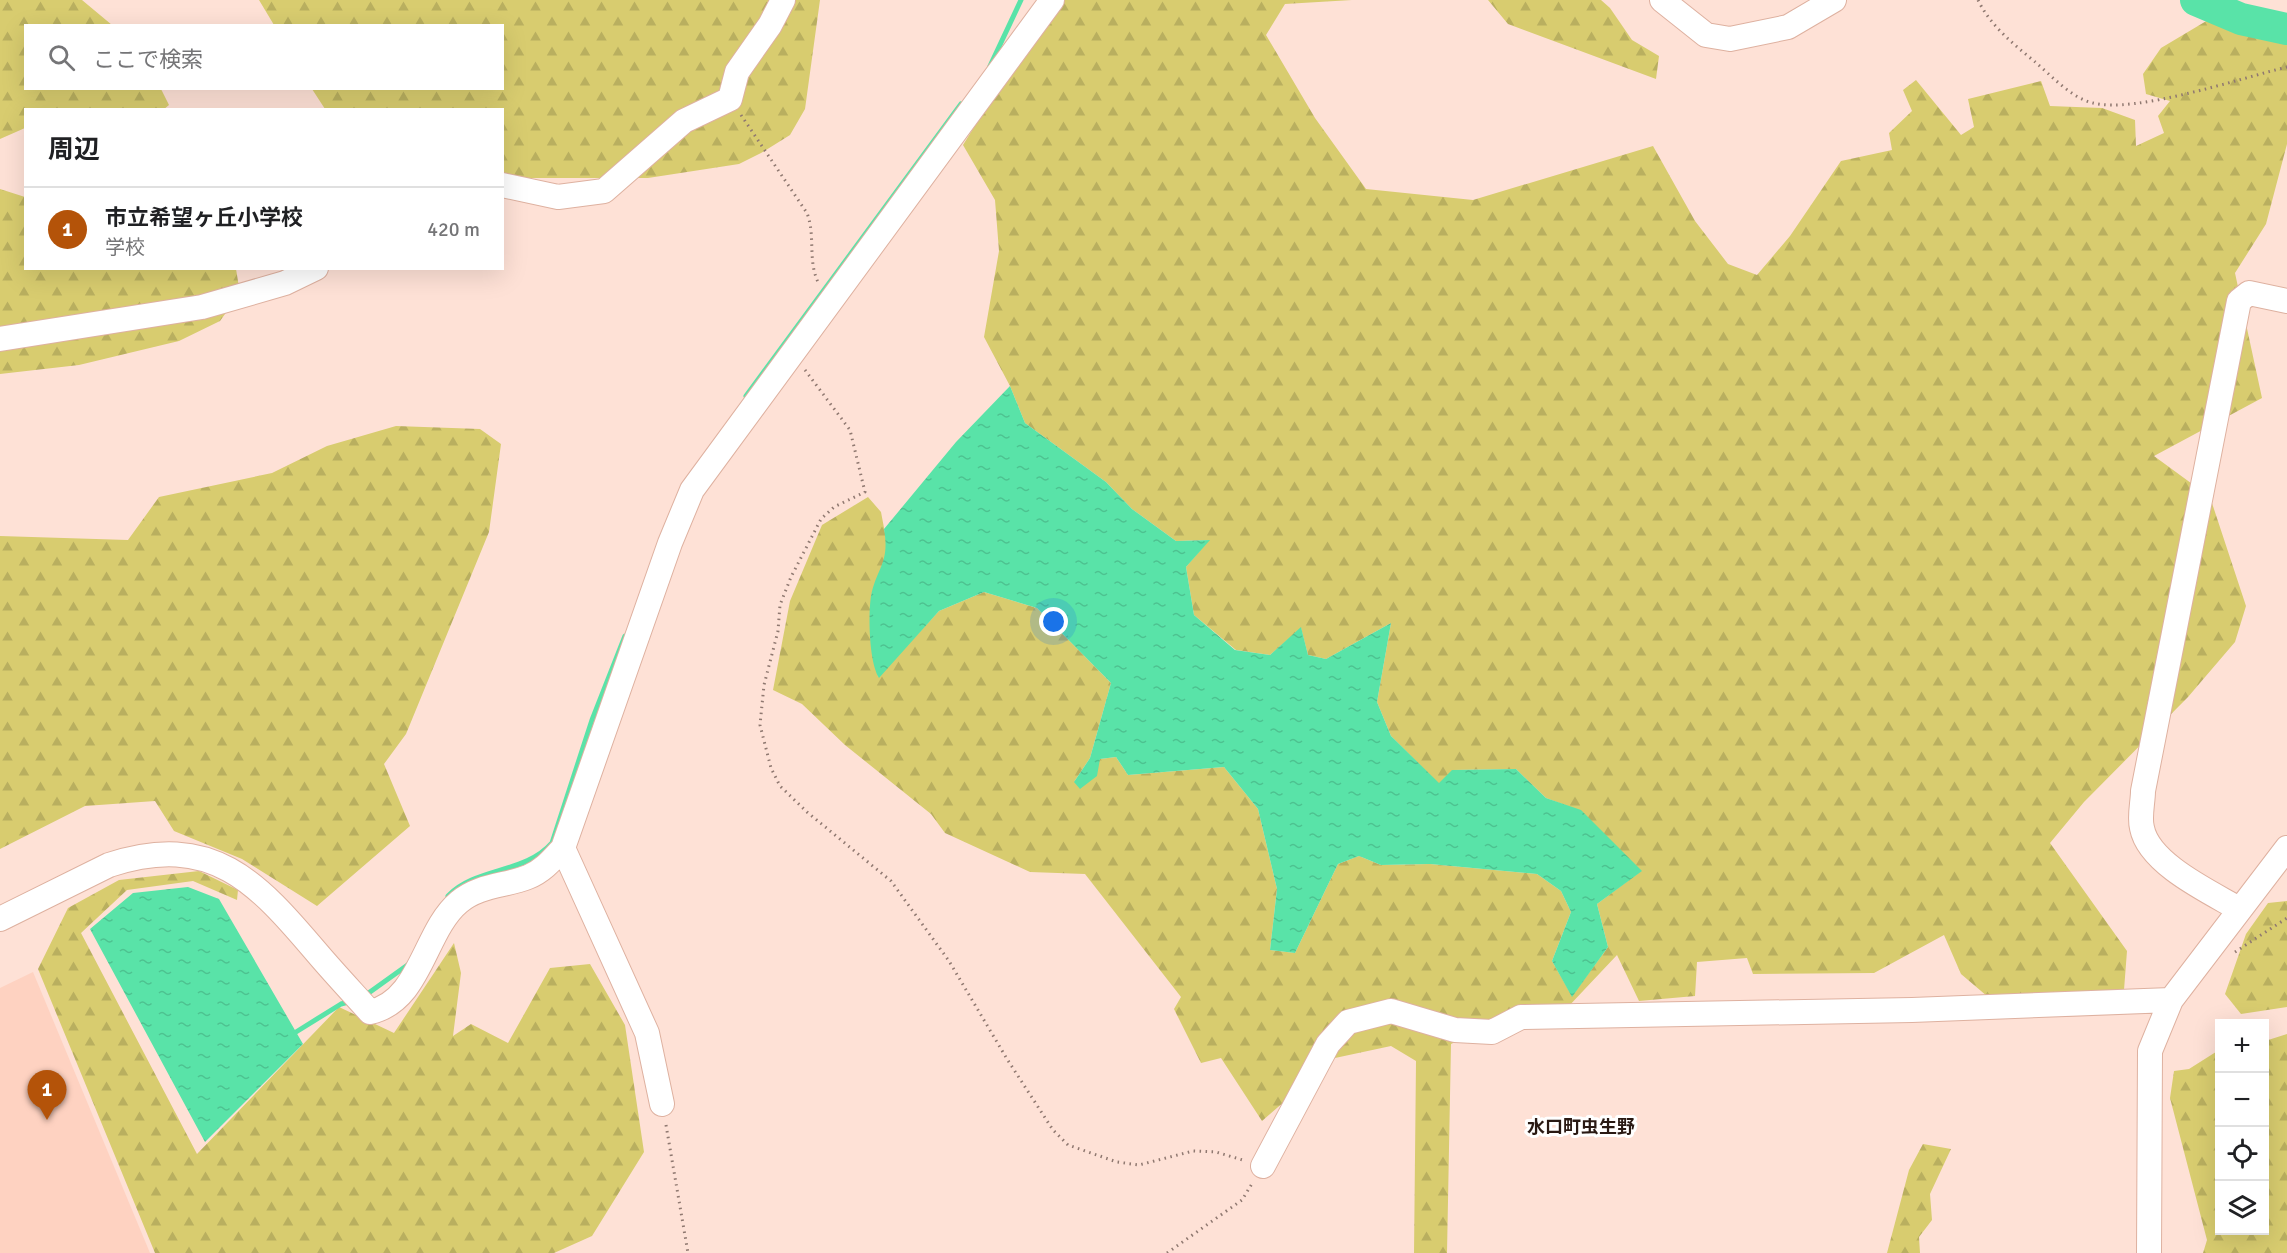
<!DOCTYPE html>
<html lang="ja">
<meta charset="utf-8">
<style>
:root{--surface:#fff;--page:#f2f2f2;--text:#202124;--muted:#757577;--line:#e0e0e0;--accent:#b45309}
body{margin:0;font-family:Signika,"Noto Sans JP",sans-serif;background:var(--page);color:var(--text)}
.controls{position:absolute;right:18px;bottom:18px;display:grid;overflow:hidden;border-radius:0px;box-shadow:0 6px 24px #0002}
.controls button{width:54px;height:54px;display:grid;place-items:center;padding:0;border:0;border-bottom:2px solid var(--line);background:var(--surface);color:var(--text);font:30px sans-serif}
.you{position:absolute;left:1054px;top:622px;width:21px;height:21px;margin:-15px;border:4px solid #fff;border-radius:50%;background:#1a73e8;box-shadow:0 0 0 9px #1a73e833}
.badge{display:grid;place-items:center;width:39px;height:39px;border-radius:50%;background:var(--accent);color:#fff;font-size:20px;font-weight:700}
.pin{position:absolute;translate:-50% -50px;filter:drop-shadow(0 2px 3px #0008)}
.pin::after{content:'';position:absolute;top:32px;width:21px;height:18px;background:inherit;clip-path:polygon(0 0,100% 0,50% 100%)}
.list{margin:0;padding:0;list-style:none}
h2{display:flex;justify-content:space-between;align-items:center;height:78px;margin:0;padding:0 24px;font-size:26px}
h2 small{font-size:20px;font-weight:400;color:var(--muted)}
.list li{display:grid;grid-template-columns:39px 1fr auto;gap:18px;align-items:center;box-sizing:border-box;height:84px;padding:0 24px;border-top:2px solid var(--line)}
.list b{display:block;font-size:22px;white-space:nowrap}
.list p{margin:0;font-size:20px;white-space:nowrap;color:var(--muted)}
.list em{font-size:20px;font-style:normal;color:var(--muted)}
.icon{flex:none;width:33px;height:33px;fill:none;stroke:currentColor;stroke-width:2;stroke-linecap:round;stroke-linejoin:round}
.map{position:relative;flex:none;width:2287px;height:1253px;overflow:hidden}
.search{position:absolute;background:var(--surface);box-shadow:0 6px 24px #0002;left:24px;top:24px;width:480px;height:66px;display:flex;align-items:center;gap:15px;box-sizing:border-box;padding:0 21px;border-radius:0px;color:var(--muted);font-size:22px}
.panel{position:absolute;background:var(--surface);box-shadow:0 6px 24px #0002;left:24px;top:108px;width:480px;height:162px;border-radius:0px}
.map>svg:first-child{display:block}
</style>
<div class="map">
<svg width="2287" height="1253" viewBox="0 0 2287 1253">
<defs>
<pattern id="forest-firs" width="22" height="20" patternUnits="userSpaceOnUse" patternTransform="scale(1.5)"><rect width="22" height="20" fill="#d8cc6f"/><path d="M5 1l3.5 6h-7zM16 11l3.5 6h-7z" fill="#b9af5f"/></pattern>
<pattern id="water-ripples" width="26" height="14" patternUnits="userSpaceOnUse" patternTransform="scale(1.5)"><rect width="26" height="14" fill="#59e3a8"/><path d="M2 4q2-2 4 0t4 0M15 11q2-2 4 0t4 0" fill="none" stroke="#4dc290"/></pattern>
</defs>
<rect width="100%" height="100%" fill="#fee1d6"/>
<path fill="#fed2c1" d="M33,972L150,1253H0V988Z"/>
<path fill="url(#forest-firs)" d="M0,0H82L112,25L26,26V88L161,89L169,105L163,110H26L25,128L0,139Z
M259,0H820L805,109L790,135L761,153L739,164L648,178H503L502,110L325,109L312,89L502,88V26L274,25Z
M1061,0H1352L1285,4L1266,35L1315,118L1366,189L1473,200L1653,146L1695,221L1728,264L1757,275L1790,236L1841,161L1892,150L1889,133L1912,111L1903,90L1916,80L1961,135L1974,127L1968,99L2041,81L2050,106L2102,108L2135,120L2136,146L2164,133L2158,116L2170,101L2146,94L2143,74L2161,48L2208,20L2287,34V144L2266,224L2235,273L2262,398L2154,456L2210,497L2246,606L2235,642L2188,697L2084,802L2050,843L2127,951L2124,990L1994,1002L1961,974L1944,935L1874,973L1753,974L1747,958L1697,962L1695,996L1639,1001L1617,955L1567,1008L1510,1015L1451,1044L1447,1253H1414L1416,1061L1391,1046L1335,1058L1262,1121L1221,1058L1201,1063L1174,1009L1181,997L1085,874L1030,872L945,833L931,814L845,745L802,704L773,690L790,601L822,525L868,497L881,512L888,549L871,596L878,677L939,611L984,592L1037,608L1111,683L1090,758L1074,782L1100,759L1116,757L1128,775L1224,767L1258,809L1277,889L1270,950L1295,953L1338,864L1359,856L1381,865L1430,864L1537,874L1561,891L1571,912L1552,961L1572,996L1608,947L1597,904L1641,871L1581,811L1546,798L1516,769L1453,770L1439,784L1391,736L1377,702L1391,623L1326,659L1308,655L1301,628L1270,655L1236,650L1194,615L1186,567L1209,540L1176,541L1132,509L1106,482L1025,423L1010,386L984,337L999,251L995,200L963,145L995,93Z
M1488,0H1601L1610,8L1632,40L1659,56L1656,79L1508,24Z
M0,189L25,197L26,268L236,269L240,293L220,321L179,341L79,365L0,374Z
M396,426L480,429L501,444L489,532L406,734L384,764L410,826L317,906L242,859L174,831L155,801L85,806L0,849V536L128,540L159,497L272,473L327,446Z
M199,871L238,890L237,900L193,881L127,890L81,933L197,1154L339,1007L394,1033L454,943L461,973L453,1036L471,1024L508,1043L550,968L590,964L625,1025L644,1152L592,1236L554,1253H155L38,969L68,908L119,880Z
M2287,901V1007L2241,1014L2225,994L2246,934L2268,903Z
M2287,1034V1253H2203L2207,1240L2170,1098L2174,1071L2189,1069L2219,1050L2220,1230H2264L2265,1041Z
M1923,1144L1951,1149L1930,1194L1932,1220L1919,1237L1920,1253H1887L1909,1170Z"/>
<path fill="url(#water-ripples)" d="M1010,386L1025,423L1106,482L1132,509L1176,541L1210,540L1186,567L1194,615L1235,650L1270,655L1301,627L1308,655L1326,659L1391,623L1377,702L1391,736L1439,783L1452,770L1516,769L1546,798L1581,810L1642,871L1597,904L1608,947L1572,997L1552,961L1571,912L1561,891L1537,874L1430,864L1381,865L1359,856L1338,864L1295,953L1270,950L1277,889L1258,809L1224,767L1128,775L1116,757L1100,759L1097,776L1080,789L1074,782L1090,758L1111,683L1037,608L984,592L939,611L879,678C869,662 868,615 871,596C877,567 890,563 884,529L956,442Z
M188,887L219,899L303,1044L205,1142L90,929L133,893Z"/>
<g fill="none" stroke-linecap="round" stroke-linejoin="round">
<path stroke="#59e3a8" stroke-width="5" d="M990,66L1021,0
M746,396L961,104
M448,896C476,867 525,874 552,843L592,720L625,636
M363,997L409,964
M296,1032L341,1004L352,1001"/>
<path stroke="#59e3a8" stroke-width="32" d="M2196,0L2241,19L2287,29"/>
<defs>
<path id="minor" d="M1662,0L1706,35L1730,39L1788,27L1834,0
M502,185L558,197L604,191L684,121L730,99L737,72L770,25L783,0
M0,339L202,307L285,283L316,268
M563,848L647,1033L662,1104
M2239,909C2210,892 2149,864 2142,828C2139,817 2143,802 2143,791L2239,301L2249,293L2287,301
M0,919L109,865C212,831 257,882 318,954C335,974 353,993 370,1012C421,1001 424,931 459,902C479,885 505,886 528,877C543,871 552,860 563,848L670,543L692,490L1052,0
M1263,1166L1328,1044L1348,1022L1391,1011L1455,1030L1492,1032L1521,1017L1912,1010L2171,1000
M2149,1253L2150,1051L2171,1000L2287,848"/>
</defs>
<use href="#minor" stroke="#deb1a0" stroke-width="26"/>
<path stroke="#8f7870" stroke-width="3" stroke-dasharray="1.5 4.5" stroke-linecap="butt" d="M1978,0C1990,25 2012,43 2034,61C2051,75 2071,98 2093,103C2135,114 2241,78 2287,67
M741,115L807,213C816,237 807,261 819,284
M805,370L850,430L865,492L834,507L821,519L791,577L780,605L778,631L764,685L760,725L771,768L780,786L807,812L891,881L949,961L1007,1059L1053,1130L1068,1145L1117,1162L1139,1165L1193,1151L1216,1152L1246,1161
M2235,952L2287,918
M666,1125L688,1253
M1167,1253L1242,1200L1253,1182"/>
<use href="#minor" stroke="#fff" stroke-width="24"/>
</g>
<g text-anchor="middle" stroke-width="6" stroke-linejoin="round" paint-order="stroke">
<g font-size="18" font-weight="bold" fill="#291913" stroke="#fff">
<text x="1581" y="1133">水口町虫生野</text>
</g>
</g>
</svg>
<div class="controls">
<button>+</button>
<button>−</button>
<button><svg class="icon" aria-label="locate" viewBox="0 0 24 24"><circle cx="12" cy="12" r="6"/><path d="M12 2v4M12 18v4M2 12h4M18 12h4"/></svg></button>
<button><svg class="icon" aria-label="layers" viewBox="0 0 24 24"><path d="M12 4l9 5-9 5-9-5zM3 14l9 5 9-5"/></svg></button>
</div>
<div class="you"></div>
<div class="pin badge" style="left:47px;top:1120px">1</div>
<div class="search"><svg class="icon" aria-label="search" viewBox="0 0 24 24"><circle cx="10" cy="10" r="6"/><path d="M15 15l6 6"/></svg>ここで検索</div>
<section class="panel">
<h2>周辺<small></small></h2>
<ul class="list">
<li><span class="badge">1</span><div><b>市立希望ヶ丘小学校</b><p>学校</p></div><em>420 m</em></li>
</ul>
</section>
</div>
